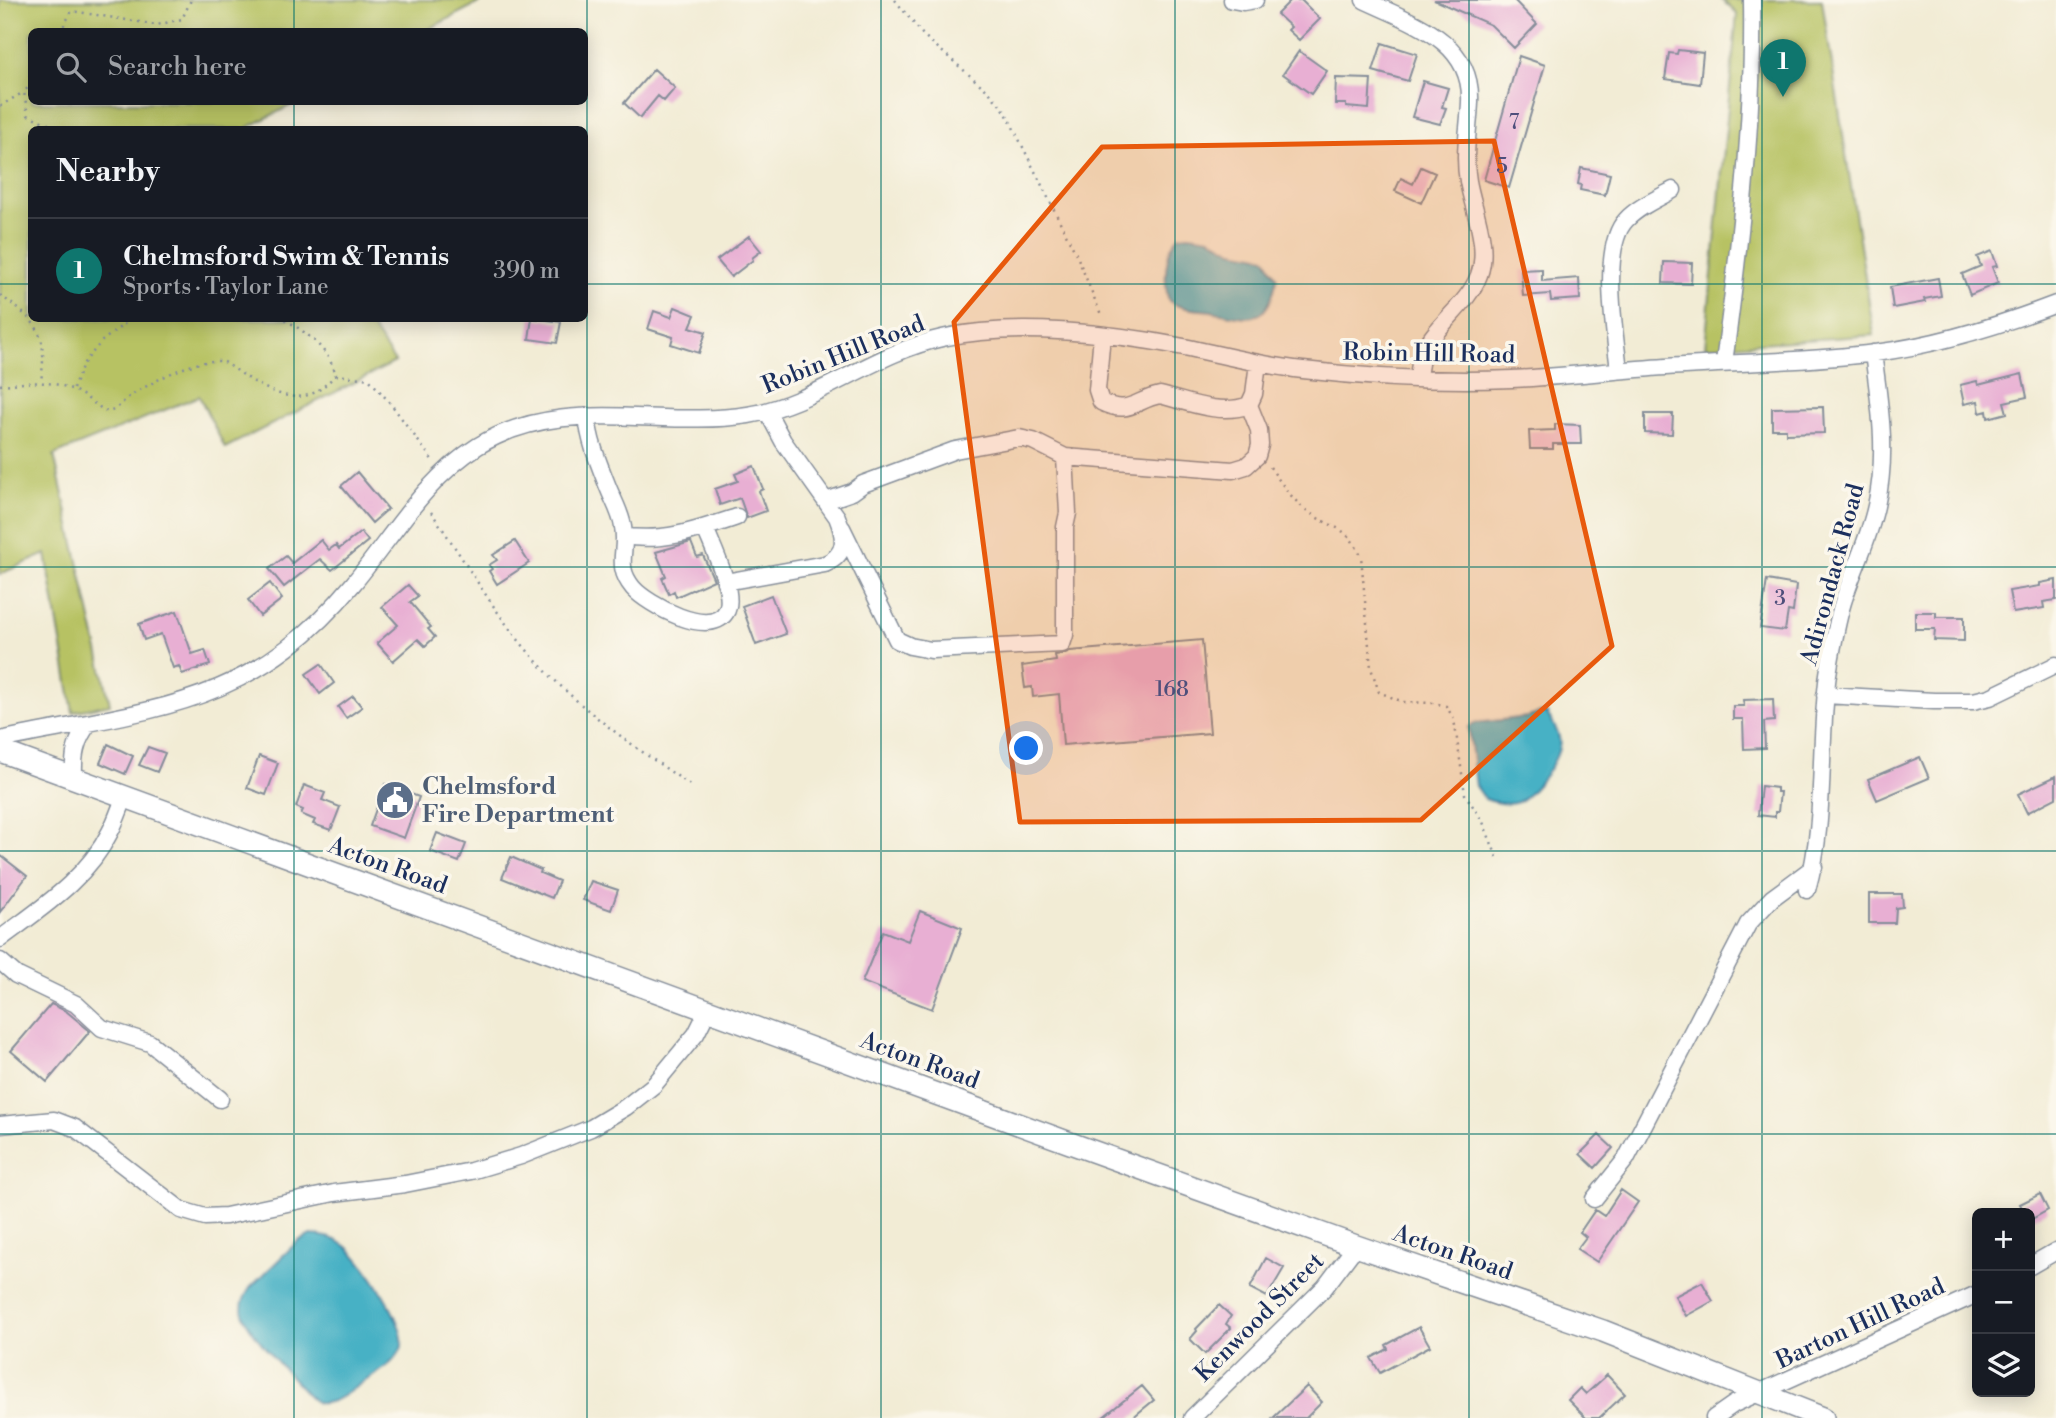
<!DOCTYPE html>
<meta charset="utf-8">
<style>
:root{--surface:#171b24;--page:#242831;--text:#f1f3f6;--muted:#9ea1a6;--line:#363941;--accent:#0f766e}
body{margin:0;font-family:"Libre Bodoni",serif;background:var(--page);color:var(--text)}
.controls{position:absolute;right:21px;bottom:21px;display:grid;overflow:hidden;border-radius:10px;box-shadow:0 4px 18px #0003}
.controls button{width:63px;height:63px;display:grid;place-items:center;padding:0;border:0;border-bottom:2px solid var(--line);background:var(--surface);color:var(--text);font:35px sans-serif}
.you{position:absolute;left:1027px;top:749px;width:24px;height:24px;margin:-18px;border:5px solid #fff;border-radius:50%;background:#1a73e8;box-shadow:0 0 0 10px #1a73e833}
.badge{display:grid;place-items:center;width:46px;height:46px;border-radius:50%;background:var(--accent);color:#fff;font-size:23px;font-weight:700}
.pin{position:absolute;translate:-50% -58px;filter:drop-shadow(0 2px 4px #0008)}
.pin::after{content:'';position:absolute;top:37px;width:24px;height:21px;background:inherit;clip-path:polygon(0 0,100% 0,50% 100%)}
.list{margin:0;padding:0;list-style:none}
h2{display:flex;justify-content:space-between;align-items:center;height:91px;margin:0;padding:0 28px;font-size:30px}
h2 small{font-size:23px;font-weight:400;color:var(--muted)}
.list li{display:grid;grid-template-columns:46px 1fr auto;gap:21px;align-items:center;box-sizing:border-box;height:105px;padding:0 28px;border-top:2px solid var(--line)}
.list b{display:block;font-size:26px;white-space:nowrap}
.list p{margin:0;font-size:23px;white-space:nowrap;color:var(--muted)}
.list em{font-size:23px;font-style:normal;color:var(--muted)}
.icon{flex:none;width:38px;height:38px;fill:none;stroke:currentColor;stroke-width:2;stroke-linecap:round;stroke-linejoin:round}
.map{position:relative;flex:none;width:2056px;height:1418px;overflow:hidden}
.search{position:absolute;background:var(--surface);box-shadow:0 4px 18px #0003;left:28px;top:28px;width:560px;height:77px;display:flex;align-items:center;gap:18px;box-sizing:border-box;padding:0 24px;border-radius:10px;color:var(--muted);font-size:26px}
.panel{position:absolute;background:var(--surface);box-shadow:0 4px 18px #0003;left:28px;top:126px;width:560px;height:196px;border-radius:10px}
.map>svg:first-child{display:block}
</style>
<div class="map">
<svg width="2056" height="1418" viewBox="0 0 2056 1418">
<rect width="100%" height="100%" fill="#fbf7ec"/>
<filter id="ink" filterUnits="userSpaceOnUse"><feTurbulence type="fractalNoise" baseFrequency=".0143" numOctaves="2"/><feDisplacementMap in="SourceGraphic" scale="14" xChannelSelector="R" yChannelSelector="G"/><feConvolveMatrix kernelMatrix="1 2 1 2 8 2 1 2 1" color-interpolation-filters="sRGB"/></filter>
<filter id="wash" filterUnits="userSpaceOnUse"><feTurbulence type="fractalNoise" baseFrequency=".00686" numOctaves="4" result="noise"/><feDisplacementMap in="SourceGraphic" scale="28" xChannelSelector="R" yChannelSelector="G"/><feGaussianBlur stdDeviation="1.57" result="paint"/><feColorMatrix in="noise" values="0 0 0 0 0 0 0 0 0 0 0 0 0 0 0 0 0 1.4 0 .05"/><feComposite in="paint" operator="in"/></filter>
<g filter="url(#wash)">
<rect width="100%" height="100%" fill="#f2ecd5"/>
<path fill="#b7c264" stroke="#697861" stroke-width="2" d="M0,0H484L425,31L32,32V102H297L245,129L32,130V318L366,319L395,362L225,448L199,396L54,455L110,704L73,712L46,554L0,574Z
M1722,0H1822L1874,335L1705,347L1737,14Z"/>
<path fill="#47b1c5" stroke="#317092" stroke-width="2" d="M1189,235L1210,238L1233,251L1265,257L1277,277C1267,327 1253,319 1211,311C1196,309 1182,310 1169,301C1163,281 1165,250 1179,236Z
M1541,713H1547C1551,721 1558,730 1559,738C1564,756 1533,794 1518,802C1507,806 1495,802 1485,799L1476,786L1469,727L1476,723L1528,717Z
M311,1235C324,1235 335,1238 346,1246C363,1260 410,1327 401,1349C394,1365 374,1375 360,1384C347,1393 334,1405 317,1403L307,1394C291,1376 244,1330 242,1309C242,1301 246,1294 250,1288L298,1241Z"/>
<g id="blocks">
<path fill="#e8afd3" d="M1291,0H1301L1320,19L1299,40L1288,30L1291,27L1277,14Z
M1434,0H1514L1537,24L1514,48L1491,25Z
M1382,43L1417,54L1408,81L1373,71Z
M1678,50L1703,53L1700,84L1665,79L1669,53L1677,54Z
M1299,51L1327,71L1311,94L1283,74Z
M1519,56L1545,65L1509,188L1484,180Z
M654,69L675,88L664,101L658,96L640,118L624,103Z
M1336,78L1371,79L1369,109L1346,107V104H1335Z
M1423,81L1448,88L1442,107L1446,108L1440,124L1412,117Z
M1421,167L1435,173L1421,203L1395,191L1401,178L1413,184Z
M1581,168L1610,174L1605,195L1580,190L1581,185L1578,184Z
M749,236L761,251L752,258L753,260L731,277L717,260Z
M1992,251L1997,266L1992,267L1998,283L1970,295L1962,274L1981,266L1977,257Z
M1664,262L1692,263L1691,284L1663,283Z
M1542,269V281L1579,278L1580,299L1551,301L1550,294L1523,296L1521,270Z
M1938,278L1941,296L1924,299L1925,302L1893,308L1890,287Z
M675,307L695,315L690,327L706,332L699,353L671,344L673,337L648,329L654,311L671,317Z
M532,318L561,322L557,343L529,339Z
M2022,374L2027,397L2004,402L2007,413L1988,418L1987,411L1980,413L1978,401L1964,404L1960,385L1977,381L1978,385Z
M1823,407L1824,433L1786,434V429H1772V408Z
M1645,414H1673L1672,434L1645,433Z
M1555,424L1580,425L1581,444H1553V449H1530L1529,431L1555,430Z
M754,466L763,489L759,491L766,511L747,518L740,498L720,505L715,489L738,481L735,474Z
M357,472L388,509L372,523L341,486Z
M361,532L368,541L332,570L320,559L284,587L269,569L286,556L292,563L321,540L329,550L336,545L339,549Z
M515,541L529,563L497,584L489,571L492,569L489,565L497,560L493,555Z
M691,542L697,557L703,555L714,580L676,597L674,591L669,594L662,578L666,576L656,552Z
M1767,580L1796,585L1793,612L1788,611L1785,631L1760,628Z
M2056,580V600L2043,602L2044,608L2013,613L2009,591L2040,586V583Z
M270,583L282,599L260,616L248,600Z
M408,585L418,596L410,602L431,627L428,629L435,637L425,646L418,639L393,661L377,643L398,625L382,607Z
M771,595L786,634L756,645L742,606Z
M177,611L192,654L205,650L210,665L182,674L179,666L173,668L161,634L144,640L139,624Z
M1915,612H1936V617H1964V641L1934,640L1935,629H1915Z
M1202,640L1210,733L1063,745L1059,694L1033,697L1032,687L1025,688L1022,666L1056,661L1055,655L1063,654L1070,651Z
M321,664L334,683L320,694L306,674Z
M353,696L362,707L346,718L338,707Z
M1773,699L1774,721L1764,722L1765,748L1744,749L1743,719H1733V706H1744L1743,700Z
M108,744L133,756L125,774L100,763Z
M148,747L165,753L157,772L139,765Z
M259,756L278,763L266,795L247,788Z
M1920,757L1929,778L1877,800L1868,779Z
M2056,776V798L2027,813L2018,794Z
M385,784L419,797L404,838L370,826Z
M304,785L325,793L322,800L340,807L331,830L313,824L315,820L301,814L303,810L296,807Z
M1761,786L1777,788V792H1780L1778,812H1775V817L1758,815Z
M437,833L466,844L459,862L430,851Z
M0,855L27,876L0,912Z
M511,857L541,870L540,873L559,881L552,898L502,878Z
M591,881L618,890L611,910L583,900Z
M1869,894H1902L1903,907L1896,908L1895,923H1869Z
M920,911L962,928L932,1009L862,982L883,931L908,941Z
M51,1004L66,1011L90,1031L47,1082L11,1051Z
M1599,1135L1613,1148L1595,1168L1580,1154Z
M1621,1190L1638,1202L1597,1262L1577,1249L1586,1237L1580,1232L1595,1210L1604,1216Z
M2040,1194L2048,1210L2030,1220V1213H2025L2020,1204Z
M1266,1258L1284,1268L1267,1297L1250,1288Z
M1702,1282L1713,1301L1686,1316L1675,1296Z
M1219,1305L1231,1316L1226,1324L1231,1328L1205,1354L1190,1339L1197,1331L1196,1329Z
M1419,1327L1430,1346L1380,1373L1371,1358L1388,1349L1386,1345Z
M1607,1375L1625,1394L1599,1418H1586L1568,1400L1580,1388L1586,1394Z
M1142,1386L1154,1400L1132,1418H1102Z
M1307,1386L1322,1402L1306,1418H1273Z"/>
</g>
</g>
<g filter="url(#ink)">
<use href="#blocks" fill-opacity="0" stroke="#868e9a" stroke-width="2"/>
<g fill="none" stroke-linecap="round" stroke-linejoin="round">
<defs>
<path id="minor" d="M1232,0L1243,2L1255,0
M1364,0C1410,22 1473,40 1470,102C1469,129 1463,154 1468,181C1473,210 1490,246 1479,275C1468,305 1437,323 1423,352C1420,360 1419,369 1418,378
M1102,335L1097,390L1101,402C1129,416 1135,400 1160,395C1188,402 1221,416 1249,405
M1724,363C1740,243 1754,121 1752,0
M1619,370C1615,334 1600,247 1626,220C1638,207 1657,199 1673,190
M587,416C589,441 599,464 608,487C613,500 621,513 623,527C628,551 614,565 633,588C647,604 712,641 727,610C735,592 712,546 705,528
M826,501L852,492L863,484L955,450L1019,438L1033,441L1065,457L1233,470L1246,466L1257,456L1260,445L1259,430L1249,405L1254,394L1258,363
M842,528L897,640L910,646L931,650L1062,644L1065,635V527L1068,513L1065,457
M624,536C663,543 701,529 737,517
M725,582L825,564C848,554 845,537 837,517L783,441L767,411
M1825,695L1934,701H1973L1990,697L2056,665
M0,740C147,709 249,710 353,584C392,537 425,479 478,446C562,394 658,429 748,415C815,404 873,353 942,338C1014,322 1112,333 1184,347C1223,355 1263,366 1303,370C1372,378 1443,382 1512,379C1564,377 1615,370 1666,367C1736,362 1806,362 1875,353C1937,345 1998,326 2056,304
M74,778C73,756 75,741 89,723
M1807,890C1827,819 1818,746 1828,674C1832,650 1836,625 1843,602C1853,570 1869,539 1876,506C1888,453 1880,407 1873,353
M0,939C41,908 87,879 110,832C116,821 120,808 125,796
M0,961L16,975L76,1004L102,1028L150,1043L220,1099
M0,1125L54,1120L75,1128L181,1210L205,1217L226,1216L334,1193L405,1184L471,1171L521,1156L591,1128L626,1107L654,1085L696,1034L708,1010
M1594,1199L1626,1159L1748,924L1772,898L1814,867
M2030,1266L2056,1251
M1192,1418L1325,1287L1356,1246
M1714,1418L1734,1404L1977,1294"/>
<path id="major" d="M0,751L1081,1147L1356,1246L1603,1331L1823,1418"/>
</defs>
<use href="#minor" stroke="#868e9a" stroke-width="19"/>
<use href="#major" stroke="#868e9a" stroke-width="24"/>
<path stroke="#868e9a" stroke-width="2.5" stroke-dasharray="2 5" stroke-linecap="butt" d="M895,0L923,35L989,92L1005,111L1077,256L1102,317
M60,32L72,11L157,25L182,19L191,0
M32,83L24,92L28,115L62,130
M0,106L24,92
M0,295C38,323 48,331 41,381
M336,375L369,379L391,404L433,461
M0,385C25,383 47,379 71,389C84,394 95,406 108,412C121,408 120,403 129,397C152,382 190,360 218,361C227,361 229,366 236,370C256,384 286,404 311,394C320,391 328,382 336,375C328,348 307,333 283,318
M73,389L83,364L102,341L132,318
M1270,467C1281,483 1291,498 1306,510C1331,530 1345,522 1361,556L1371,668L1379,692L1403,702L1434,703L1446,706L1454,719L1465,794L1483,822L1497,857
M431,512C465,560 493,612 532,656C577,708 636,748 693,787"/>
<use href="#minor" stroke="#fff" stroke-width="16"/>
<use href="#major" stroke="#fff" stroke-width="21"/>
</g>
</g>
<path fill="#e8590c" fill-opacity="0.2" stroke="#e8590c" stroke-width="5" stroke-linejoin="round" d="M1494,141L1612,646L1421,820L1020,822L954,322L1102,147Z"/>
<path fill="none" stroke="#0f766e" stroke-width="2" stroke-opacity="0.55" d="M294,0V32M587,0V1418M881,0V1418M1175,0V1418M1469,0V1418M1762,0V1418M294,102V130M0,284H32M584,284H2056M294,318V1418M0,567H2056M0,851H2056M0,1134H2056"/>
<defs>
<symbol id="civic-disc" viewBox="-11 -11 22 22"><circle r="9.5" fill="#5c6f8a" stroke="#fbf7ec"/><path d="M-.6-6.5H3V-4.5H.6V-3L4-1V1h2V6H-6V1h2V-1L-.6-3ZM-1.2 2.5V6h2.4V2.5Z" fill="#fff"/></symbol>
</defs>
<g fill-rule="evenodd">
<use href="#civic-disc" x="373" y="778" width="44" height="44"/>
</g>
<g text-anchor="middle" stroke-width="7" stroke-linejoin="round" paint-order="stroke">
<g font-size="21" fill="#4e4f7b">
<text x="1514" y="129">7</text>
<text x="1502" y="173">5</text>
<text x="1780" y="605">3</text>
<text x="1172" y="696">168</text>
</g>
<g font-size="24" fill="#1b2f5e" stroke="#fbf7ec">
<text transform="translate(1429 353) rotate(1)" y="8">Robin Hill Road</text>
<text transform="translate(843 354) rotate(-22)" y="8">Robin Hill Road</text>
<text transform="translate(1832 574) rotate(-75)" y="8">Adirondack Road</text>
<text transform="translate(388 865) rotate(20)" y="8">Acton Road</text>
<text transform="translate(920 1060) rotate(20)" y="8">Acton Road</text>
<text transform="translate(1453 1252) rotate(19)" y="8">Acton Road</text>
<text transform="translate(1259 1317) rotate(-45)" y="8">Kenwood Street</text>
<text transform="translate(1860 1323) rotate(-25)" y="8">Barton Hill Road</text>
</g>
<g font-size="24" font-weight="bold" fill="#4e5e75" stroke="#fbf7ec" text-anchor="start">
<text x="422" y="794">Chelmsford<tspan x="422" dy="28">Fire Department</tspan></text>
</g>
</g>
</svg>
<div class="controls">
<button>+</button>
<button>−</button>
<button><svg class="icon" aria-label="layers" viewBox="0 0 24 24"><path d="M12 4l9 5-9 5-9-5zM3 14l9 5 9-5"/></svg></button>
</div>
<div class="you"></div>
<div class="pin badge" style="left:1783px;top:97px">1</div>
<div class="search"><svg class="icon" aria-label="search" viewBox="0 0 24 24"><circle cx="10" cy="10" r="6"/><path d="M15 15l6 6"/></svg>Search here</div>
<section class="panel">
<h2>Nearby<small></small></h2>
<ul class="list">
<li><span class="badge">1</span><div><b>Chelmsford Swim &amp; Tennis</b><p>Sports · Taylor Lane</p></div><em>390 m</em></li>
</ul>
</section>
</div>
